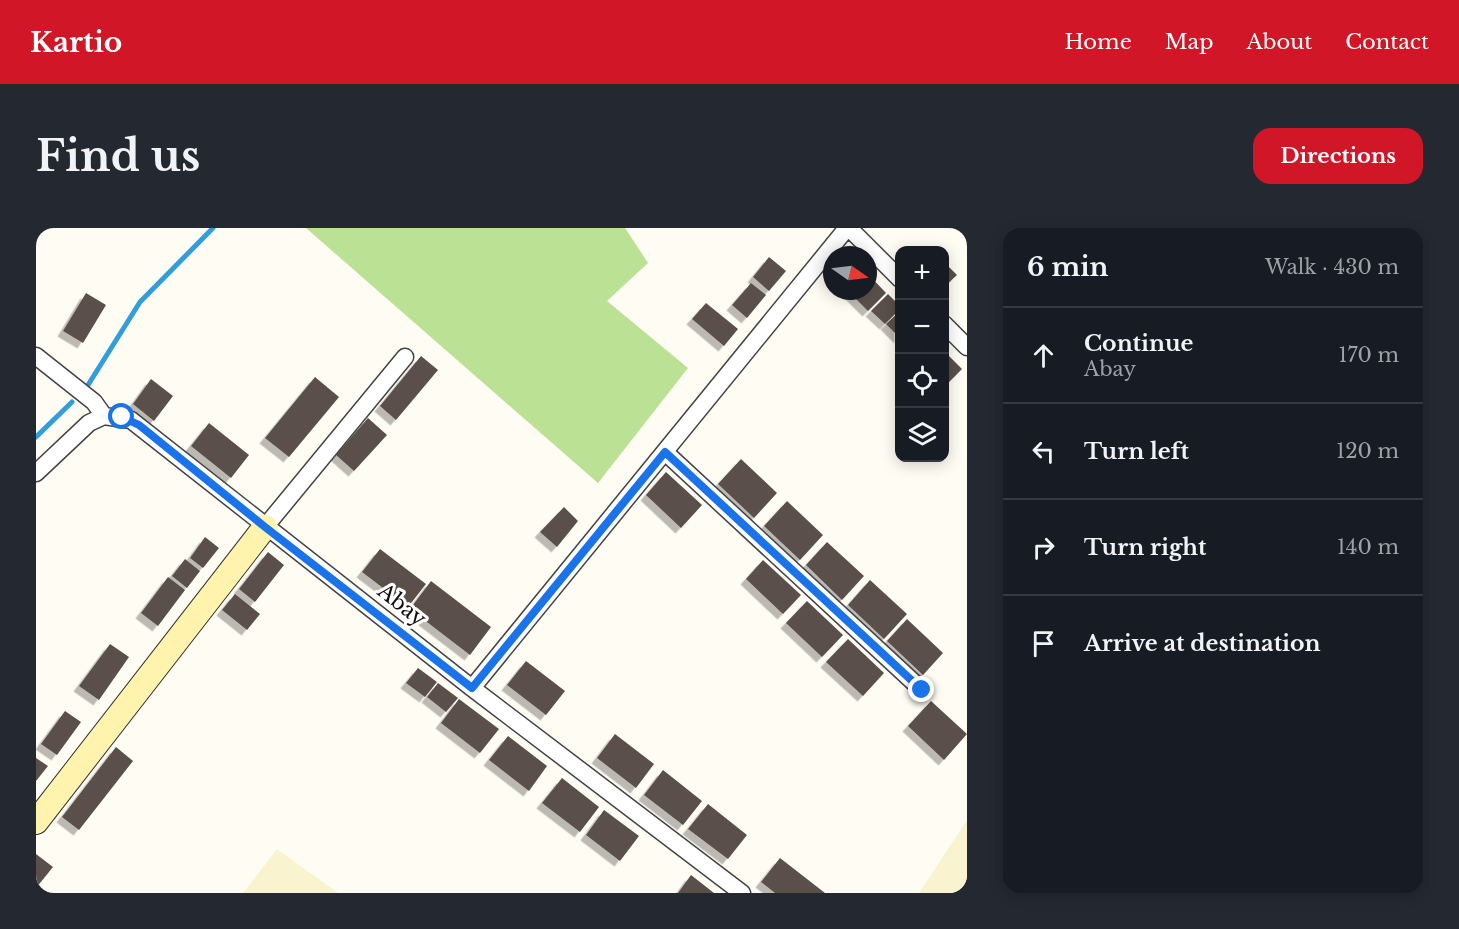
<!DOCTYPE html>
<meta charset="utf-8">
<style>
:root{--surface:#171b24;--page:#242831;--text:#f1f3f6;--muted:#9ea1a6;--line:#363941;--accent:#d11727}
body{margin:0;font-family:"Libre Baskerville",serif;background:var(--page);color:var(--text)}
.controls{position:absolute;right:18px;top:18px;display:grid;overflow:hidden;border-radius:12px;box-shadow:0 3px 15px #0003}
.controls button{width:54px;height:54px;display:grid;place-items:center;padding:0;border:0;border-bottom:2px solid var(--line);background:var(--surface);color:var(--text);font:30px sans-serif}
.compass{position:absolute;left:787px;top:18px;width:54px;height:54px;border-radius:50%;background:var(--surface);box-shadow:0 3px 15px #0003;rotate:104deg}
.stop{position:absolute;width:18px;height:18px;margin:-14px;border:4px solid #1a73e8;border-radius:50%;background:#fff}
.stop.end{background:#1a73e8;border-color:#fff;box-shadow:0 2px 6px #0008}
.list{margin:0;padding:0;list-style:none}
h2{display:flex;justify-content:space-between;align-items:center;height:78px;margin:0;padding:0 24px;font-size:26px}
h2 small{font-size:20px;font-weight:400;color:var(--muted)}
.list li{display:grid;grid-template-columns:39px 1fr auto;gap:18px;align-items:center;box-sizing:border-box;height:96px;padding:0 24px;border-top:2px solid var(--line)}
.list b{display:block;font-size:22px;white-space:nowrap}
.list p{margin:0;font-size:20px;white-space:nowrap;color:var(--muted)}
.list em{font-size:20px;font-style:normal;color:var(--muted)}
.icon{flex:none;width:33px;height:33px;fill:none;stroke:currentColor;stroke-width:2;stroke-linecap:round;stroke-linejoin:round}
.map{position:relative;flex:none;width:931px;height:665px;overflow:hidden;border-radius:18px}
header{display:flex;align-items:center;gap:36px;box-sizing:border-box;height:84px;padding:0 30px;background:var(--accent);color:#fff}
header strong{font-size:28px}
nav{display:flex;gap:33px;margin-inline-start:auto;font-size:21px}
.intro{display:flex;align-items:center;justify-content:space-between;box-sizing:border-box;height:144px;padding:0 36px}
h1{margin:0;font-size:42px}
.button{padding:15px 27px;border-radius:18px;background:var(--accent);color:#fff;font-size:21px;font-weight:700}
main{display:flex;gap:36px;padding:0 36px}
aside{flex:1;background:var(--surface);border-radius:18px;box-shadow:0 3px 15px #0003}
.map>svg:first-child{display:block}
</style>
<header>
<strong>Kartio</strong>
<nav><a>Home</a><a>Map</a><a>About</a><a>Contact</a></nav>
</header>
<div class="intro"><h1>Find us</h1><a class="button">Directions</a></div>
<main>
<div class="map">
<svg width="931" height="665" viewBox="0 0 931 665">
<defs>
<filter id="shadow"><feDropShadow dx="-5.5" dy="5.5" stdDeviation="0" flood-color="#0004"/></filter>
</defs>
<rect width="100%" height="100%" fill="#fffcf3"/>
<path fill="#f9f4cf" d="M931,592V665H883Z
M241,621L302,665H207Z"/>
<path fill="#bae194" d="M270,0H589L612,35L571,73L652,140L562,255Z"/>
<g fill="none" stroke-linecap="round" stroke-linejoin="round">
<path stroke="#309edc" stroke-width="5" d="M52,157L104,74L177,0
M0,209L36,174"/>
</g>
<path fill="#5a504b" filter="url(#shadow)" d="M733,29L750,43L733,63L717,49Z
M908,34L921,47L908,59Z
M832,46L850,65L832,83L812,63H832Z
M715,55L730,67L711,90L696,77Z
M50,65L70,77L47,115L27,103Z
M852,66L864,78V81L849,96L835,83Z
M670,75L702,101L688,118L656,91Z
M864,83V110L850,96Z
M908,123L926,141L912,155L908,152Z
M385,128L402,142L360,192L344,178Z
M279,149L303,169L253,229L229,210Z
M115,151L137,168L118,193L97,176Z
M332,190L351,207L318,243L300,227Z
M173,195L213,227L195,250L155,218Z
M705,231L741,265L718,290L682,256Z
M630,244L666,277L645,300L610,267Z
M751,273L787,307L764,332L728,298Z
M528,279L542,293L521,319L504,304Z
M169,309L183,320L167,340L154,330Z
M791,314L828,348L806,372L770,337Z
M344,321L390,356L372,379L326,344Z
M232,324L248,337L219,374L203,361Z
M149,331L164,343L151,360L136,348Z
M727,332L765,367L747,386L710,351Z
M132,349L149,362L122,398L105,385Z
M834,352L871,386L848,411L812,377Z
M395,353L455,399L434,427L374,381Z
M199,366L224,386L211,402L186,382Z
M771,373L807,407L786,429L750,395Z
M871,391L907,425L887,447L851,413Z
M812,411L848,445L827,468L790,434Z
M74,416L93,429L63,472L43,458Z
M490,433L529,463L510,487L471,457Z
M382,440L401,454L389,469L370,455Z
M402,455L422,470L410,484L391,469Z
M423,471L463,501L444,525L405,495Z
M895,473L931,506L908,532L872,498Z
M29,483L45,494L21,527L5,516Z
M579,506L618,536L600,560L561,530Z
M472,508L511,538L493,563L453,532Z
M80,519L97,533L43,602L26,589Z
M0,530L12,538L0,553Z
M627,542L666,573L647,597L608,567Z
M526,550L563,579L544,604L506,575Z
M672,576L711,607L692,631L652,601Z
M568,582L603,608L584,633L550,607Z
M0,626L17,639L0,660Z
M744,630L789,665H739L725,654Z
M655,647L678,665H642Z"/>
<g fill="none" stroke-linecap="round" stroke-linejoin="round">
<defs>
<path id="street" d="M813,0L864,51
M908,96L931,119
M0,128L58,174L68,188
M629,224L886,462
M0,245L53,195L68,188L95,192L436,460L706,665
M229,299L369,129
M436,460L811,0"/>
<path id="secondary" d="M0,594L229,299"/>
</defs>
<use href="#street" stroke="#434343" stroke-width="19"/>
<use href="#secondary" stroke="#323232" stroke-width="26"/>
<use href="#street" stroke="#fff" stroke-width="16"/>
<use href="#secondary" stroke="#fff3ae" stroke-width="24"/>
</g>
<g fill="none" stroke-linecap="round" stroke-linejoin="round">
<path stroke="#1a73e8" stroke-width="8" d="M86,189L103,197L229,299L436,460L629,224L886,462"/>
</g>
<g text-anchor="middle" stroke-width="6" stroke-linejoin="round" paint-order="stroke">
<g font-size="21" fill="#101010" stroke="#fff">
<text transform="translate(366 377) rotate(38)" y="7">Abay</text>
</g>
</g>
</svg>
<div class="controls">
<button>+</button>
<button>−</button>
<button><svg class="icon" aria-label="locate" viewBox="0 0 24 24"><circle cx="12" cy="12" r="6"/><path d="M12 2v4M12 18v4M2 12h4M18 12h4"/></svg></button>
<button><svg class="icon" aria-label="layers" viewBox="0 0 24 24"><path d="M12 4l9 5-9 5-9-5zM3 14l9 5 9-5"/></svg></button>
</div>
<svg class="compass" viewBox="-18 -18 36 36"><path d="M0-13l5 13h-10z" fill="#e53935"/><path d="M0 13l5-13h-10z" fill="#9ea1a6"/></svg>
<div class="stop" style="left:86px;top:189px"></div>
<div class="stop end" style="left:886px;top:462px"></div>
</div>
<aside>
<h2>6 min<small>Walk · 430 m</small></h2>
<ul class="list">
<li><svg class="icon" aria-label="ahead" viewBox="0 0 24 24"><path d="M12 20V5M6 11l6-6 6 6"/></svg><div><b>Continue</b><p>Abay</p></div><em>170 m</em></li>
<li><svg class="icon" aria-label="left" viewBox="0 0 24 24"><path d="M17 20v-9H6M10 6l-5 5 5 5"/></svg><div><b>Turn left</b></div><em>120 m</em></li>
<li><svg class="icon" aria-label="right" viewBox="0 0 24 24"><path d="M7 20v-9h11M14 6l5 5-5 5"/></svg><div><b>Turn right</b></div><em>140 m</em></li>
<li><svg class="icon" aria-label="arrive" viewBox="0 0 24 24"><path d="M6 21V4h12l-3 4 3 4H6"/></svg><div><b>Arrive at destination</b></div></li>
</ul>
</aside>
</main>
